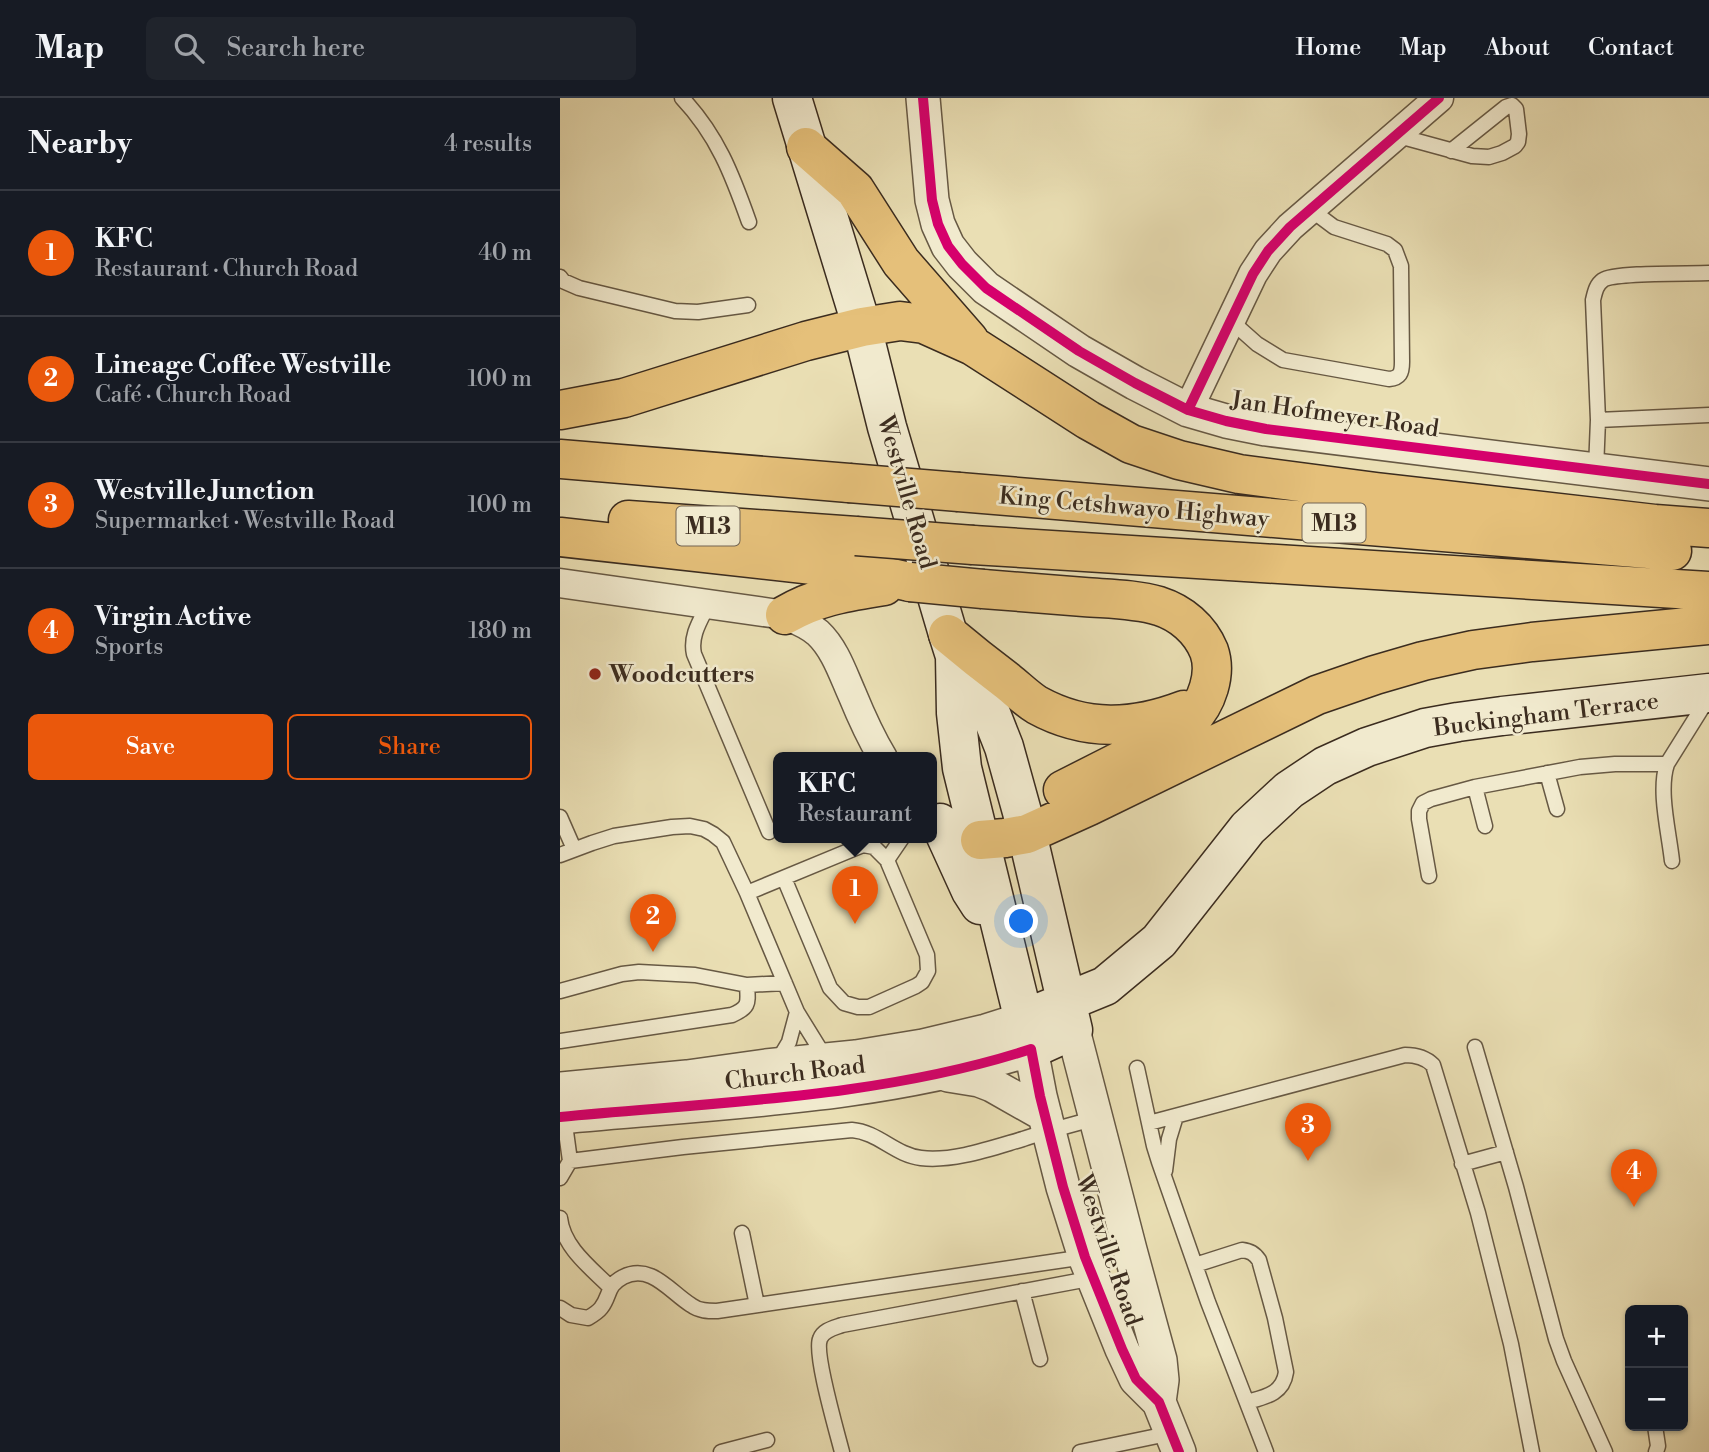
<!DOCTYPE html>
<meta charset="utf-8">
<style>
:root{--surface:#171b24;--page:#20242c;--text:#f1f3f6;--muted:#9ea1a6;--line:#363941;--accent:#ea580c}
body{margin:0;font-family:"Libre Bodoni",serif;background:var(--page);color:var(--text)}
.controls{position:absolute;right:21px;bottom:21px;display:grid;overflow:hidden;border-radius:10px;box-shadow:0 2px 5px #0004}
.controls button{width:63px;height:63px;display:grid;place-items:center;padding:0;border:0;border-bottom:2px solid var(--line);background:var(--surface);color:var(--text);font:35px sans-serif}
.you{position:absolute;left:462px;top:824px;width:24px;height:24px;margin:-18px;border:5px solid #fff;border-radius:50%;background:#1a73e8;box-shadow:0 0 0 10px #1a73e833}
.badge{display:grid;place-items:center;width:46px;height:46px;border-radius:50%;background:var(--accent);color:#fff;font-size:23px;font-weight:700}
.pin{position:absolute;translate:-50% -58px;filter:drop-shadow(0 2px 4px #0008)}
.pin::after{content:'';position:absolute;top:37px;width:24px;height:21px;background:inherit;clip-path:polygon(0 0,100% 0,50% 100%)}
.popup{position:absolute;left:213px;top:654px;width:164px;height:91px;box-sizing:border-box;display:grid;place-content:center;border-radius:10px;background:var(--surface);filter:drop-shadow(0 2px 5px #0005);font-size:23px;white-space:nowrap;color:var(--muted)}
.popup b{font-size:26px;color:var(--text)}
.popup::after{content:'';position:absolute;left:50%;top:100%;margin-left:-14px;border:14px solid transparent;border-top-color:var(--surface)}
.list{margin:0;padding:0;list-style:none}
h2{display:flex;justify-content:space-between;align-items:center;height:91px;margin:0;padding:0 28px;font-size:30px}
h2 small{font-size:23px;font-weight:400;color:var(--muted)}
.list li{display:grid;grid-template-columns:46px 1fr auto;gap:21px;align-items:center;box-sizing:border-box;height:126px;padding:0 28px;border-top:2px solid var(--line)}
.list b{display:block;font-size:26px;white-space:nowrap}
.list p{margin:0;font-size:23px;white-space:nowrap;color:var(--muted)}
.list em{font-size:23px;font-style:normal;color:var(--muted)}
.actions{display:flex;gap:14px;padding:21px 28px}
.actions a{flex:1;padding:16px 0;border:2px solid var(--accent);border-radius:10px;text-align:center;font-size:24px;color:var(--accent)}
.actions .main{background:var(--accent);color:#fff}
.icon{flex:none;width:38px;height:38px;fill:none;stroke:currentColor;stroke-width:2;stroke-linecap:round;stroke-linejoin:round}
.map{position:relative;flex:none;width:1149px;height:1354px;overflow:hidden}
header{display:flex;align-items:center;gap:42px;box-sizing:border-box;height:98px;padding:0 35px;background:var(--surface);border-bottom:2px solid var(--line)}
header strong{font-size:33px}
nav{display:flex;gap:38px;margin-inline-start:auto;font-size:24px}
.search{width:490px;height:63px;background:var(--page);display:flex;align-items:center;gap:18px;box-sizing:border-box;padding:0 24px;border-radius:10px;color:var(--muted);font-size:26px}
main{display:flex}
aside{flex:1;background:var(--surface)}
.map>svg:first-child{display:block}
</style>
<header>
<strong>Map</strong>
<div class="search"><svg class="icon" aria-label="search" viewBox="0 0 24 24"><circle cx="10" cy="10" r="6"/><path d="M15 15l6 6"/></svg>Search here</div>
<nav><a>Home</a><a>Map</a><a>About</a><a>Contact</a></nav>
</header>
<main>
<aside>
<h2>Nearby<small>4 results</small></h2>
<ul class="list">
<li><span class="badge">1</span><div><b>KFC</b><p>Restaurant · Church Road</p></div><em>40 m</em></li>
<li><span class="badge">2</span><div><b>Lineage Coffee Westville</b><p>Café · Church Road</p></div><em>100 m</em></li>
<li><span class="badge">3</span><div><b>Westville Junction</b><p>Supermarket · Westville Road</p></div><em>100 m</em></li>
<li><span class="badge">4</span><div><b>Virgin Active</b><p>Sports</p></div><em>180 m</em></li>
</ul>
<div class="actions"><a class="main">Save</a><a>Share</a></div>
</aside>
<div class="map">
<svg width="1149" height="1354" viewBox="0 0 1149 1354">
<rect width="100%" height="100%" fill="#eadfb4"/>
<filter id="stains"><feTurbulence type="fractalNoise" baseFrequency=".00286" numOctaves="4"/><feColorMatrix values="0 0 0 0 .2 0 0 0 0 .09 0 0 0 0 .02 0 0 0 .5 -.17"/></filter>
<radialGradient id="worn" r=".72"><stop offset=".6" stop-color="#630" stop-opacity="0"/><stop offset="1" stop-color="#630" stop-opacity=".3"/></radialGradient>
<g fill="none" stroke-linecap="round" stroke-linejoin="round">
<defs>
<path id="service" d="M122,0C157,37 172,76 189,124
M835,37L912,58L929,59L942,55L955,48L958,44L959,36L956,11L952,7L946,9L891,53
M0,179L3,183L19,190L115,213L138,214L188,207
M670,222L697,246L723,262L829,281C840,280 842,275 842,264L841,168L835,152L827,146L774,129L750,111
M1038,322L1149,317
M1036,371L1038,322L1033,202C1035,194 1036,187 1043,182C1055,174 1130,176 1149,175
M148,507C140,523 130,538 134,556L209,734
M987,675L997,711
M915,689L925,728
M0,719L14,751
M0,757L32,745L54,738L112,729L130,728L144,731L153,736L163,744L187,795L237,914L266,961
M327,762L342,740
M1112,763C1109,734 1098,693 1107,666L1147,602
M869,778L859,721V713L863,705L871,701L915,689L1020,669L1055,666H1107
M187,795L303,747L314,749L327,762L367,857L368,873L362,884L356,888L309,909H298L284,905L270,890L224,780
M0,893L62,876L79,874L135,877L187,887L225,885
M0,943L172,917C190,909 188,905 187,887
M915,949L956,1089L996,1241L1004,1263L1045,1354
M217,964L229,944L237,914
M577,970L594,1048L599,1064L648,1204L706,1354
M589,1025L845,957C856,957 865,959 873,967L918,1115L951,1246L972,1354
M10,1063L123,1049L292,1032C318,1034 335,1057 361,1060C393,1064 432,1050 463,1041C487,1033 512,1027 536,1020
M902,1066L946,1054
M605,1073L609,1041L616,1018
M0,1080L10,1063L4,1019
M0,1120C3,1149 31,1170 50,1189
M182,1135L197,1207
M635,1167L682,1152C690,1153 694,1155 699,1162L715,1220L726,1274C723,1296 705,1299 687,1304
M462,1193L480,1261
M0,1210L11,1217L28,1220C33,1217 38,1214 41,1210C51,1197 46,1188 63,1179C91,1165 110,1194 131,1207C139,1213 148,1213 157,1213L525,1159
M1095,1328L1098,1348L1096,1354
M161,1354L207,1342
M282,1354C277,1334 254,1256 260,1241C263,1232 274,1230 282,1227L534,1180
M520,1354L612,1335"/>
<path id="minor" d="M628,312L693,176L708,153L730,129L879,0
M0,485L225,517C237,522 248,526 258,535C275,551 283,576 292,596C301,618 311,640 323,660"/>
<path id="tertiary" d="M363,0L372,102L378,126L388,148L402,166L426,190L519,253L575,285L628,312L666,323L706,331L1149,386
M513,932L570,1152L600,1262L602,1282L599,1304
M388,977L419,982L432,987L485,1017
M0,991L127,979L206,968L296,959L363,948L426,933L464,921
M0,1019C156,1004 321,1000 471,951L480,998L503,1089L525,1159L562,1251L576,1281L599,1304L619,1354"/>
<path id="secondary" d="M232,0L302,229L327,329L388,536L395,558L426,603L444,649L462,714L513,932
M395,558L396,615L402,670L471,951L513,932
M380,725L411,793L420,807
M464,921L545,888L599,843L688,730L729,692L765,668L807,649L865,630L898,624L942,618L1149,595"/>
<path id="motorway" d="M246,49L295,92L341,164L409,242
M0,312L64,300L246,243L302,229L340,223L364,226L413,248L528,322L571,346L619,362L679,376L816,394L1095,426L1149,430
M0,361L289,385
M399,394L1112,453
M68,422L296,438
M0,439L271,469L309,475L350,484
M413,447L1149,493
M423,491C457,494 490,496 524,499C549,501 575,501 599,508C621,515 640,531 649,553C657,576 647,605 630,622C616,636 596,644 580,653C554,666 529,679 503,692
M225,517C257,498 288,494 324,488
M388,536C407,552 427,568 447,583C457,591 467,601 477,607C526,634 574,631 624,612
M420,742L445,740L467,736L529,708L757,597L815,577L863,563L913,552L972,544L1149,527"/>
</defs>
<use href="#service" stroke="#675944" stroke-width="17"/>
<use href="#minor" stroke="#675944" stroke-width="31"/>
<use href="#tertiary" stroke="#675944" stroke-width="36"/>
<use href="#secondary" stroke="#3b2c1f" stroke-width="41"/>
<use href="#motorway" stroke="#3b2c1f" stroke-width="41"/>
<use href="#service" stroke="#f1eace" stroke-width="14"/>
<use href="#minor" stroke="#f1eace" stroke-width="28"/>
<use href="#tertiary" stroke="#f1eace" stroke-width="33"/>
<use href="#secondary" stroke="#f1eace" stroke-width="38"/>
<use href="#motorway" stroke="#e5c07a" stroke-width="38"/>
<defs>
<path id="motorway-bridge" d="M289,385L399,394
M296,438L413,447
M350,484L423,491"/>
</defs>
<use href="#motorway-bridge" stroke="#3b2c1f" stroke-width="41" stroke-linecap="butt"/>
<use href="#motorway-bridge" stroke="#e5c07a" stroke-width="38"/>
<defs>
<path id="cycleway" d="M363,0L372,102L378,126L388,148L402,166L426,190L519,253L575,285L628,312L666,323L706,331L1149,386
M628,312L693,176L708,153L730,129L879,0
M0,1019C156,1004 321,1000 471,951L480,998L503,1089L525,1159L562,1251L576,1281L599,1304L619,1354"/>
</defs>
<use href="#cycleway" stroke="#f1eace" stroke-width="15"/>
<use href="#cycleway" stroke="#d6006c" stroke-width="10"/>
</g>
<circle fill="#8f2418" stroke="#f1eace" stroke-width="2.5" cx="35" cy="576" r="7"/>
<g text-anchor="middle" stroke-width="5" stroke-linejoin="round" paint-order="stroke">
<g fill="#f1eace" stroke="#726554" stroke-width="2">
<rect x="742.5" y="405.5" width="63" height="39" rx="5"/>
<rect x="116.5" y="408.5" width="63" height="39" rx="5"/>
</g>
<g font-size="23" font-weight="bold" fill="#3b2c1f">
<text x="774" y="433">M13</text>
<text x="148" y="436">M13</text>
</g>
<g font-size="24" fill="#3b2c1f" stroke="#f1eace">
<text transform="translate(775 316) rotate(8)" y="8">Jan Hofmeyer Road</text>
<text transform="translate(347 394) rotate(74)" y="8">Westville Road</text>
<text transform="translate(574 409) rotate(5)" y="8">King Cetshwayo Highway</text>
<text transform="translate(986 616) rotate(-7)" y="8">Buckingham Terrace</text>
<text transform="translate(235 975) rotate(-7)" y="8">Church Road</text>
<text transform="translate(549 1152) rotate(71)" y="8">Westville Road</text>
</g>
<g font-size="24" font-weight="bold" fill="#3b2c1f" stroke="#f1eace" text-anchor="start">
<text x="49" y="584">Woodcutters</text>
</g>
</g>
<rect width="100%" height="100%" filter="url(#stains)"/>
<rect width="100%" height="100%" fill="url(#worn)"/>
</svg>
<div class="controls">
<button>+</button>
<button>−</button>
</div>
<div class="you"></div>
<div class="pin badge" style="left:295px;top:826px">1</div>
<div class="popup"><b>KFC</b>Restaurant</div>
<div class="pin badge" style="left:93px;top:854px">2</div>
<div class="pin badge" style="left:748px;top:1063px">3</div>
<div class="pin badge" style="left:1074px;top:1109px">4</div>
</div>
</main>
